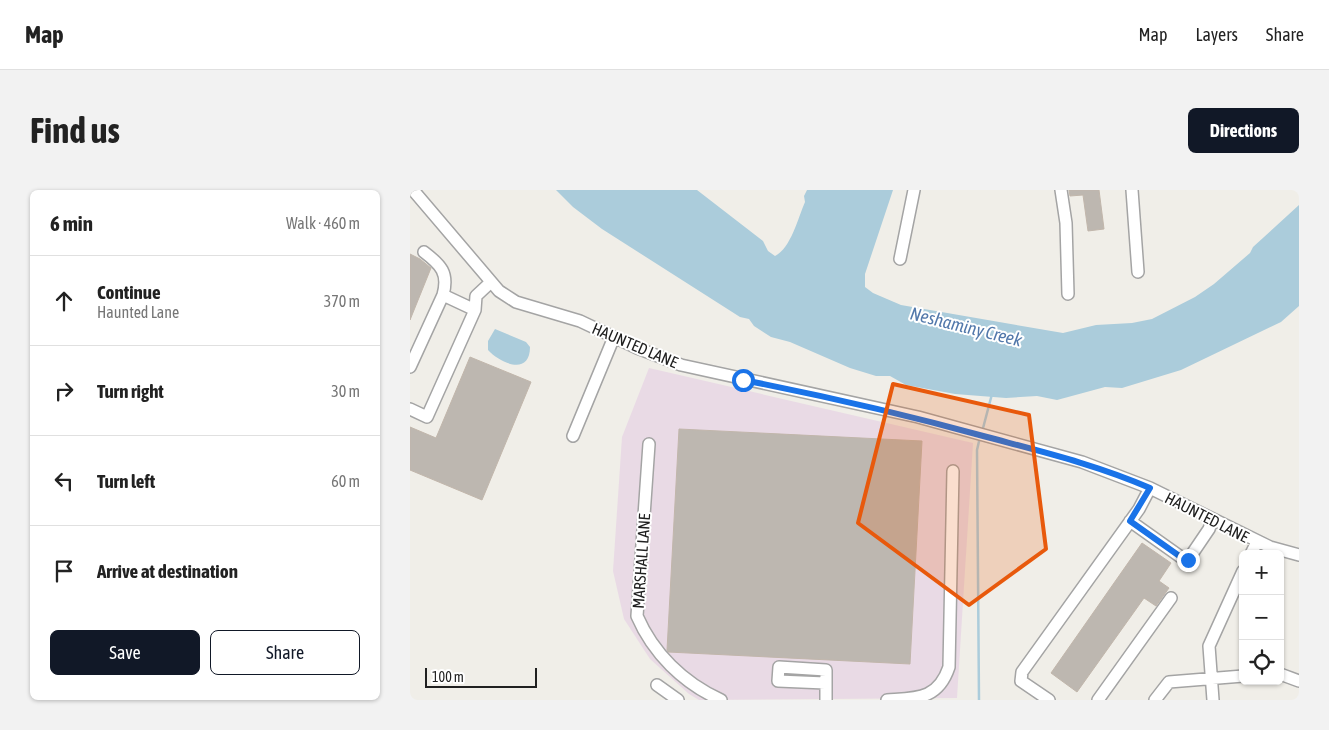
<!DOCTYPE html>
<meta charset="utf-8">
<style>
:root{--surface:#fff;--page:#f2f2f2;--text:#222;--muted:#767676;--line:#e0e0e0;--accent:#111827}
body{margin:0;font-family:"Asap Condensed",sans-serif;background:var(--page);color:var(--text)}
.controls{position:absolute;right:15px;bottom:15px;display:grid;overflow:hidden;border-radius:8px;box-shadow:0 1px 4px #0004}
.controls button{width:45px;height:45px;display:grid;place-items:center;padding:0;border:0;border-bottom:1px solid var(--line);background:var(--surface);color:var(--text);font:25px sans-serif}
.scale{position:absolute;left:15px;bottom:12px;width:112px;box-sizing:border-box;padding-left:5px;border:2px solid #202020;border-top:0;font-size:14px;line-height:18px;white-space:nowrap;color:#202020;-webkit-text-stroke:4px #fff;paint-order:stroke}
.stop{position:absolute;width:15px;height:15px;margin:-11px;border:4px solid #1a73e8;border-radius:50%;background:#fff}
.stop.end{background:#1a73e8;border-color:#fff;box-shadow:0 1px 5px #0008}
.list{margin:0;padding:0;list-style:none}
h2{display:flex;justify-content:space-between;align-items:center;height:65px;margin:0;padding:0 20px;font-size:21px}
h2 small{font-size:16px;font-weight:400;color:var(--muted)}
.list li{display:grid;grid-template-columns:32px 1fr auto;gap:15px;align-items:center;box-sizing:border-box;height:90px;padding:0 20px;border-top:1px solid var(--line)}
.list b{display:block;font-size:19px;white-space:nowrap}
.list p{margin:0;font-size:16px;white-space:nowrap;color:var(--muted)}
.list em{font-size:16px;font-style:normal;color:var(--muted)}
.actions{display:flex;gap:10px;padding:15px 20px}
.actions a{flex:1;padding:11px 0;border:1px solid var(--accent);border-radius:8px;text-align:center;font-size:18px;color:var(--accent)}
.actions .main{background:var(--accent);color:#fff}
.icon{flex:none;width:28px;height:28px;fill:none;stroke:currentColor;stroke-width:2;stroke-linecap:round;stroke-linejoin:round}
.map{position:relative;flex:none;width:889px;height:510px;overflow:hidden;border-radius:8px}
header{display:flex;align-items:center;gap:30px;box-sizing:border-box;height:70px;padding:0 25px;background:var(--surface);border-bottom:1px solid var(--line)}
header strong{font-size:24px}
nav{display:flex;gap:28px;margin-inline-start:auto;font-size:18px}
.intro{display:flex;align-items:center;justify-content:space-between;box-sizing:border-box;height:120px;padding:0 30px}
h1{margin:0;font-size:35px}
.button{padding:12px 22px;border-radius:8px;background:var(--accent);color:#fff;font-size:18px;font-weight:700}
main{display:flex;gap:30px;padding:0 30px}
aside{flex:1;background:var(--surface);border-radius:8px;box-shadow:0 1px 4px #0004}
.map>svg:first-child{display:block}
</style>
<header>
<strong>Map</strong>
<nav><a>Map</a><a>Layers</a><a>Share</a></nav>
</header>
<div class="intro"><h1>Find us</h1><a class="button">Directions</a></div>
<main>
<aside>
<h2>6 min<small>Walk · 460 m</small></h2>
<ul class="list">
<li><svg class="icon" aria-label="ahead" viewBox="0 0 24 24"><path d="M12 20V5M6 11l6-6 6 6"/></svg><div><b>Continue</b><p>Haunted Lane</p></div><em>370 m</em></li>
<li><svg class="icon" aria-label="right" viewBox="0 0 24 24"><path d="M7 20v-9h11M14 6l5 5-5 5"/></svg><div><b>Turn right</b></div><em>30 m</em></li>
<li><svg class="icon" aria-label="left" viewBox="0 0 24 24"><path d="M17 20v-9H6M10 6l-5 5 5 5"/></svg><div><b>Turn left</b></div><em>60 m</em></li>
<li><svg class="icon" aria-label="arrive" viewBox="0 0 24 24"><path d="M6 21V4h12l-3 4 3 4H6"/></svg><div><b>Arrive at destination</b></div></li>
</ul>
<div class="actions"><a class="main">Save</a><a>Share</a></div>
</aside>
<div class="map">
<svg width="889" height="510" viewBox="0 0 889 510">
<rect width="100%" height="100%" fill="#f0eee8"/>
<path fill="#e9dae5" d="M239,178L563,253L547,508L289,510L279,504L240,469L214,429L203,381L212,247Z"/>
<path fill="#abccdb" d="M146,0H287L353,51L358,61L365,66C381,58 388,28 395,12L394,6L397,0H483L455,84V97L463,103L491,115L653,143L686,135L722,133L742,129L785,107L804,94L840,63L843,57L889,15V116L871,132L771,180L712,198L695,197L647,210L627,206L596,208L545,204L496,195L480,186H466L440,178L380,152L361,147L344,136L339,129L330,127L192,39L163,17Z
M85,139L116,152L120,157C120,186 91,174 78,160V151Z"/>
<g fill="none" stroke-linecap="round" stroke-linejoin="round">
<path stroke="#abccdb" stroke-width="2.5" d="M572,242L582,204
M569,510L567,260L570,247"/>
</g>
<path fill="#bdb7b0" stroke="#c1b6ab" d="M659,0H689L694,39L678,41L673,5L660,6Z
M0,64L10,69L21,78L0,130Z
M60,167L121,192L72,310L0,280V237L26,248Z
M269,239L512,251L500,474L258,462L257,460Z
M732,353L761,373L749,391L759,398L746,416L734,408L667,502L641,483Z"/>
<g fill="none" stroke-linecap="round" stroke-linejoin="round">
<defs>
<path id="minor" d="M3,0L89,101L106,112L170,131L227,158L271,175L508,227L672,272L740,298L860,357L889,365
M651,0L656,33L658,104
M722,0L728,82
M14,62C31,75 39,83 33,105
M490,69L504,0
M0,177L33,105L65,120
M0,219L17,227L65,120L66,106L81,92
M163,246L204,147
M239,254L227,426C243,463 273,493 311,510
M720,331L775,370H778L799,339L802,330
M841,364L847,352
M870,484L889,491
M415,493L368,491L369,477L416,480V510
M247,495L268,510
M477,510C506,508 528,510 539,477L543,281
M639,510L611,491L612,482L729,319L740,298
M688,510L761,408
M745,510L759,492L833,486
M803,510L799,456L833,381"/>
</defs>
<use href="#minor" stroke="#a4a4a4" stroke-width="14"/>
<use href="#minor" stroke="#fff" stroke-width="11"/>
</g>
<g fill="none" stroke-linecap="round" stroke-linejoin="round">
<path stroke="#1a73e8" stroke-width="6" d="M333,190C415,206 497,225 577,247C633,262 687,275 740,298L720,331L775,370H778"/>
</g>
<path fill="#e8590c" fill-opacity="0.2" stroke="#e8590c" stroke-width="4" stroke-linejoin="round" d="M483,194L619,225L636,359L559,415L448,333Z"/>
<g text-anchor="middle" stroke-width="4" stroke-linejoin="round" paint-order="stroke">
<g font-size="16" fill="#202020" stroke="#fff">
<text transform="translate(225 155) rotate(23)" y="6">HAUNTED LANE</text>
<text transform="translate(797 327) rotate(27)" y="6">HAUNTED LANE</text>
<text transform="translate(231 371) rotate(-86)" y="6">MARSHALL LANE</text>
</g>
<g font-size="18" font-style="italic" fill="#5278ab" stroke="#fff">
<text transform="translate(556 137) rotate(14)" y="6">Neshaminy Creek</text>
</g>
</g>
</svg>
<div class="controls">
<button>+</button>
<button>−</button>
<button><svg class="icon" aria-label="locate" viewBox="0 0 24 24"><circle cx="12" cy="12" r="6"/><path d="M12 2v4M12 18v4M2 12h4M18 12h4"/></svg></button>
</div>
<div class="scale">100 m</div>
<div class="stop" style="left:333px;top:190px"></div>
<div class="stop end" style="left:778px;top:370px"></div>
</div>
</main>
